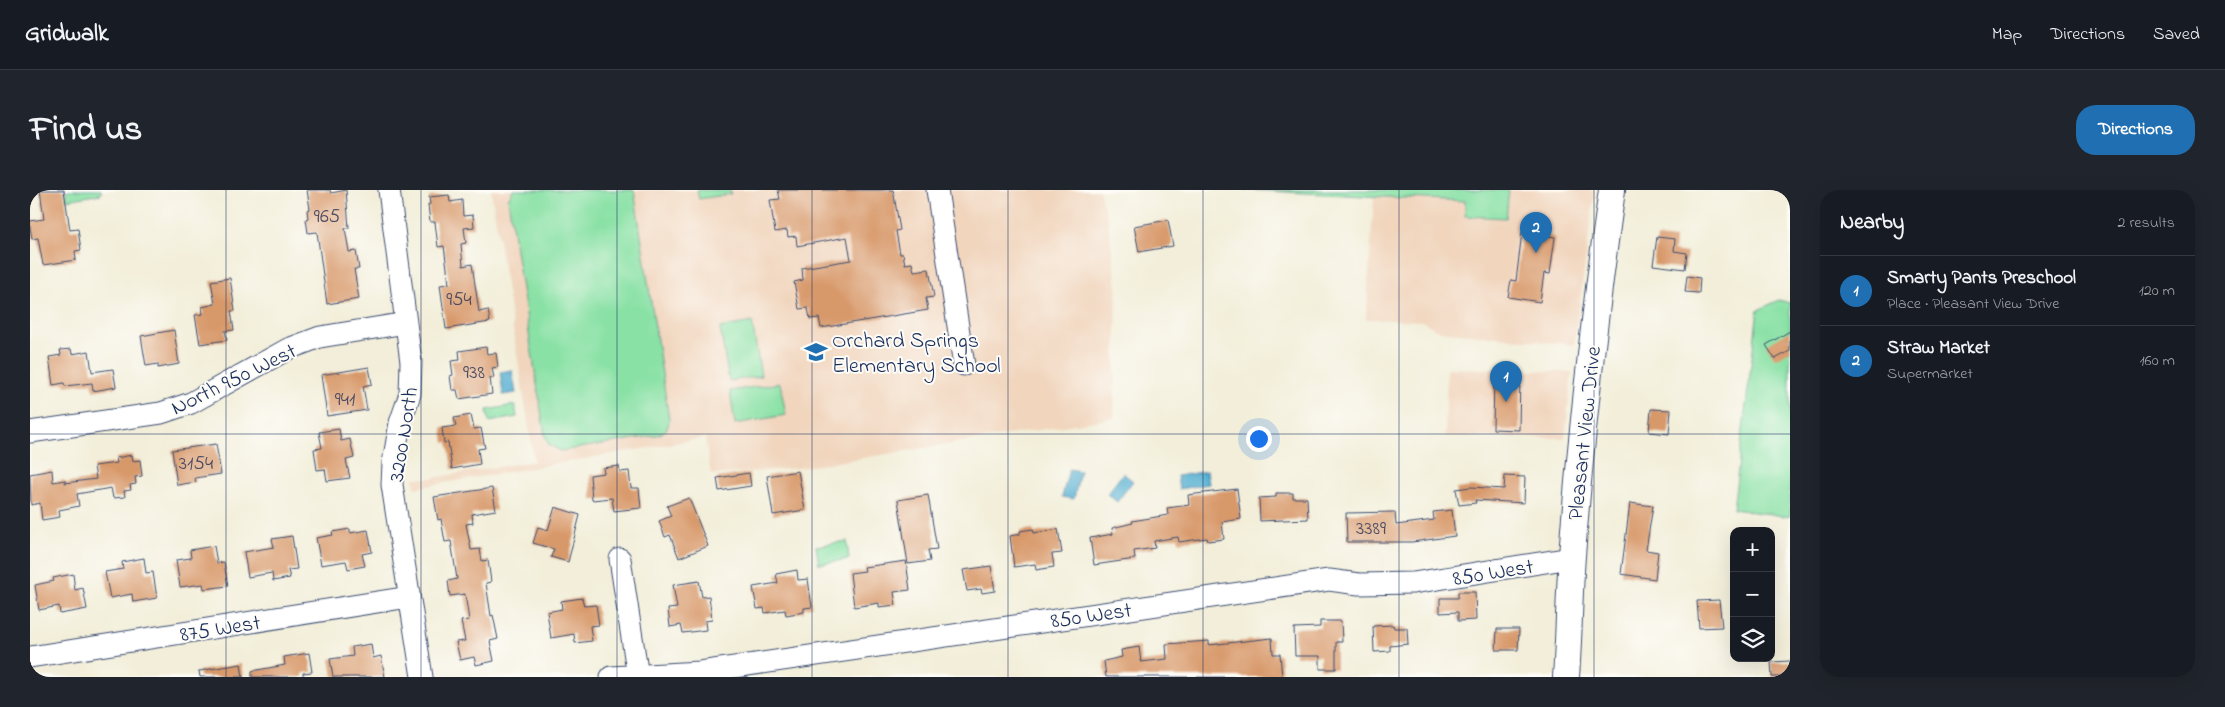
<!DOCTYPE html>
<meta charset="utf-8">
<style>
:root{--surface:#171b24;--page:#20242c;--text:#f1f3f6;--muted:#9ea1a6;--line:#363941;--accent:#1f6fb2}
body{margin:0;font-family:"Indie Flower",sans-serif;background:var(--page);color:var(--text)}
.controls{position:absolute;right:15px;bottom:15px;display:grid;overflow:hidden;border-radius:10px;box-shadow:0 5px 20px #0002}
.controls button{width:45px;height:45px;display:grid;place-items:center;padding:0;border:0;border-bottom:1px solid var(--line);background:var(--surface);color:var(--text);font:25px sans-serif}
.you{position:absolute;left:1228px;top:248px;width:18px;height:18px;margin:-12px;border:4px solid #fff;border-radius:50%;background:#1a73e8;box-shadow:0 0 0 8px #1a73e833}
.badge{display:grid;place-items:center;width:32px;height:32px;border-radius:50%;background:var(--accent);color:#fff;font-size:16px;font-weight:700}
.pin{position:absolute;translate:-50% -41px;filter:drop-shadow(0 1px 2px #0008)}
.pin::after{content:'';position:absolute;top:26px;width:18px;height:15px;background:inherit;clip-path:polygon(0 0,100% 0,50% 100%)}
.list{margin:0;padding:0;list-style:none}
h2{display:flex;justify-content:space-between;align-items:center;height:65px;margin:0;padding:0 20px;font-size:21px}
h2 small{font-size:16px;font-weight:400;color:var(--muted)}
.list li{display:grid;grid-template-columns:32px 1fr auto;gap:15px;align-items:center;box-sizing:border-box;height:70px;padding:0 20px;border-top:1px solid var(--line)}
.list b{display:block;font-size:19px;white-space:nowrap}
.list p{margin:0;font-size:16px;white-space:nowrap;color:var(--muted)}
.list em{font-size:16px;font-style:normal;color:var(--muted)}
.icon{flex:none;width:28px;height:28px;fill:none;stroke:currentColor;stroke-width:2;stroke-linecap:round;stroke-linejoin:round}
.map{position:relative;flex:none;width:1760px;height:487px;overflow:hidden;border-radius:20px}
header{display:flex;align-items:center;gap:30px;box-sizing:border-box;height:70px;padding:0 25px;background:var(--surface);border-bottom:1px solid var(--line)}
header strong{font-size:24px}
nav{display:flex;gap:28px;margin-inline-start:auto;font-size:18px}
.intro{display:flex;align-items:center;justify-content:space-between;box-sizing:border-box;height:120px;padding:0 30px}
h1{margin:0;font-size:35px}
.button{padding:12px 22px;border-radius:20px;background:var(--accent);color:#fff;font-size:18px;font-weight:700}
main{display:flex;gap:30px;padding:0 30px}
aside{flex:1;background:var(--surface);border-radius:20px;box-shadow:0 5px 20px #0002}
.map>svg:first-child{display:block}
</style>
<header>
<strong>Gridwalk</strong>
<nav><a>Map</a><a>Directions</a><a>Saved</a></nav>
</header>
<div class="intro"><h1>Find us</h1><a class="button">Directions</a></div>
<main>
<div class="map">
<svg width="1760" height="487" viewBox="0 0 1760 487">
<rect width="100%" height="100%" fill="#fdfcf7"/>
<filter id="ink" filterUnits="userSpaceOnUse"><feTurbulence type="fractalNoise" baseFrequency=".02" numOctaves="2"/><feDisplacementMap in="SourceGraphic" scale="10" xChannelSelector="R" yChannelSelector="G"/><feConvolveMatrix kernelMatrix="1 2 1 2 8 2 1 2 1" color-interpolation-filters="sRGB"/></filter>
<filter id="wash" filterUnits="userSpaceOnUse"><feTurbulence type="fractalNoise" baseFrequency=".0096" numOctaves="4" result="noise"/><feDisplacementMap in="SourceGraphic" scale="20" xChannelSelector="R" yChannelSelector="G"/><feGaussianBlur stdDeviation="1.12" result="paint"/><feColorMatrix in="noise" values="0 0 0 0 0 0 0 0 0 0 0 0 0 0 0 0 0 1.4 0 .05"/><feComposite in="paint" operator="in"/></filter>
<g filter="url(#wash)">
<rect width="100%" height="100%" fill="#f2eed9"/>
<path fill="#f1d5bd" d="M461,0H1069L1078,31L1087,97L1084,228L769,278L681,285L675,248L385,298L384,288H402L504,271Z
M1479,0H1565L1544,155L1409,141L1392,131L1336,129L1344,7L1436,11L1476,28Z
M1417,178L1542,182L1535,248L1415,246Z"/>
<path fill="#89e1a5" stroke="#528882" d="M39,0H71V4L37,10L36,1Z
M483,0H604L639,229C639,241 632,244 622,246L531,261L519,255L515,246L478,9Z
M667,0H700L701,4L669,9Z
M1215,0H1479L1476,28L1435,26V11Z
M1749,110L1760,113V327L1703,319L1728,120Z
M722,132L731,186L699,191L690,138Z
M750,193L756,225L705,234L700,201Z
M485,215L487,227L459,232L457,220Z
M817,351L819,369L789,374L786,356Z"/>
<path fill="#52aed0" stroke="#366e97" d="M482,180L486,203L473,205L470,182Z
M1039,279L1050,281L1044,309L1032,307Z
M1177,281L1179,294L1149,299L1147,286Z
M1093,283L1103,291L1087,312L1077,304Z"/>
<g id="blocks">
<path fill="#d8996b" d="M10,0H34L40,40L48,39L51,60L45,61L46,70L13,75L8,48L2,49L0,37V31L14,29Z
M277,0H300L301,3L316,0L319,38H315L319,62L326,61L329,79H324L329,109L297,114L287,42L278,43L276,29L278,28L277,20L280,19Z
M748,0H863L870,40L866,41L870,64H873L875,74L882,73L884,81L899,79L904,107L896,108L898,120L791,138L789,128L780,129L778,118L769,119L764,92L773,90L772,78L821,70L817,47L767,56L766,46L758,47L757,40L745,42L740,10L750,9Z
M419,5L420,12L432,10L433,26L443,25L444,37L434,38L436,53L431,54L433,76L442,74L449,122L458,120L460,132L416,139L410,95L419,94L414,56L408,57L405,32H400L398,15L400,14L399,7Z
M1138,30L1143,56L1109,62L1104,36Z
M1492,42L1525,47L1520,84L1514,83L1510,112L1478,107L1481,90L1486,91Z
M1627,47L1645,49L1644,61L1657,63L1655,79L1623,75Z
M1657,86L1670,88L1669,103L1655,102Z
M200,88L205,121H201L204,140L195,141L197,150L170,154L165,125L173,124L172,117L185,114L181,91Z
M144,140L149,174L128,178V174L116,176L111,146Z
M1760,141V161L1745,169L1736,155Z
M456,157L457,164L466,163L468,177L462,178L464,188H460L462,204L429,209L427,200H422L420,186L423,185L421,171L430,170L429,161Z
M41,159L42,164L59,161L62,182L83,179L86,197L63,201L62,193L35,196L34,193L23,195L19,167L31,165L30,160Z
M339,177L342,194L333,196L337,220L297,226L291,185Z
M1464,185H1490L1489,240L1463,239Z
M1621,219L1641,220L1639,244L1619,242Z
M441,225L444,239L451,238L455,258L448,259L450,274L422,279L418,252L414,253L412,238L426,236L424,228Z
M309,239L311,251L320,249L324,268L316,270L320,288L297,291L295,279L287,280L284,259L292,258L289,242Z
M186,254L191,284L165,288L166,292L147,295L142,260Z
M102,265L103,271L110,270L112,286L105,287L106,294L100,295L101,300L94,301L95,307L83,308L81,298L47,304L49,316L29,320L30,327L12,330L10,313L1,315L0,284L22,280L23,292L35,290V293L66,289L64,276L87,273L86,268Z
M589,276L590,282L599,281L601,298H609L611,318L584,321L582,308L562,310L560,285L574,283L573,278Z
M768,281L775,320L743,325L737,286Z
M719,283L721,296L689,301L687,288Z
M1475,286L1495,287L1494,313L1445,310L1446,313L1429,315L1426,299L1441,297L1474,299Z
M462,298L466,320L442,324L443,333L436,334L441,360L450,359L452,371L458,370L461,392L456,393L461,426L463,425L468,449L460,451L464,471L446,475L444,467L430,470L426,452L435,451L431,431L439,430L435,404L420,406L418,391L427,389L421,351L415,352L411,329L408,330L404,307Z
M1207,299L1211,329L1192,332L1194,349L1178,351L1177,348L1149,352L1148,347L1124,351L1125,358L1104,361L1105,369L1064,375L1060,348L1083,344L1082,338L1103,333L1102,331L1138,325L1137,318L1159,315L1158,305Z
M1246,303H1263V308H1277L1278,329L1230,331L1229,308L1246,307Z
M898,305L907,359L898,360L900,371L878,374L868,310Z
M659,308L678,356L649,368L640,345L635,347L629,331L641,326L637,316Z
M1600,313L1623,316L1616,360L1628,362L1625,389L1591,384Z
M525,317L550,325L538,372L521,367L524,359L503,353L508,337L518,340Z
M1422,320L1425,346L1382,352H1317L1316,323L1365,322L1366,335L1404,330L1403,322Z
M320,339V343L338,340L342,362L332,364L335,376L318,379L316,371L291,375L286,348L303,345L302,342Z
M1003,339L1004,343L1028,339L1032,363L1022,364L1024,377L1006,380L1005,374L984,377L980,346L990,344V341Z
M262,346L267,379L258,380L260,388L243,391L242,383L218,387L214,362L244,357L242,349Z
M184,356L187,373L194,372L198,396L174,399L173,394L150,397L146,370L161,368L160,360Z
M114,368L116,383L123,382L127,408L103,412L102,404L80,408L75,382L93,379L92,372Z
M876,371L880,400L864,402L866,415L849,417V413L824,417L820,383L835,381L834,377Z
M961,376L965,401L952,403L951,399L937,401L933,380Z
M767,380L768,390L778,389L782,417L774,418V422L756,425L755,420L735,423L734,418L727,419L723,397L748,393L746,384Z
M43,384L45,400L53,398L57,419L30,424L29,416L9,420L5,395L24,391L23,388Z
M669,391L672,407L679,406L682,430L675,431L676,440L653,443L651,435L640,437L638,419L647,418L643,395Z
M1428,402H1445L1446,430L1428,431V422L1410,423V408H1428Z
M552,408L554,416L566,415L569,435L560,436L562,451L545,453L544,444L521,448L517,422L532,419L531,411Z
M1689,410L1692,437L1669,438L1667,411Z
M1290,431H1311L1312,452H1306V479H1290V466H1265L1264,438L1290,437Z
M1363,435L1364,438H1377L1378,454L1360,456V461L1344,462L1343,436Z
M1467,439H1489L1488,460H1466Z
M1242,448L1243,464H1250L1252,487H1076L1074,471L1092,467L1091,460L1109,457L1111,472L1137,469L1136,454L1179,451V455Z
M341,454L343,468L351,466L355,487H303L300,469L323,466L322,457Z
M279,463L282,482L273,483V487H222V481L255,475L254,467Z
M1760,471V487H1742L1741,472Z
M211,474L213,487H170L169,481Z"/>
</g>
</g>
<g filter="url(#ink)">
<use href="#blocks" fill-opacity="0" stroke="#3b4c70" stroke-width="1"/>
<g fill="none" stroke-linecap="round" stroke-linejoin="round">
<defs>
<path id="minor" d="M359,0L381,172L380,204L370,233L363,273L362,295L392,487
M907,0L934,175
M0,242L131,223L161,213L258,159L290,147L376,133
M590,369L608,487
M0,467L379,407
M581,487L670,482L1299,390L1329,394L1383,393L1541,368"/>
<path id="major" d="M1536,487C1539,447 1539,406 1542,366C1551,243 1565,121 1582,0"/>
</defs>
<use href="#minor" stroke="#3b4c70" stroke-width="23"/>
<use href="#major" stroke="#3b4c70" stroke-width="28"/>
<use href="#minor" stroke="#fff" stroke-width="21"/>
<use href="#major" stroke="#fff" stroke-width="26"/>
</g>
</g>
<path fill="none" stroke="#1b2f5e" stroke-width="1" stroke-opacity="0.55" d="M196,0V487M391,0V487M587,0V487M782,0V487M978,0V487M1173,0V487M1369,0V487M1564,0V487M0,244H1760"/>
<defs>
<symbol id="school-bare" viewBox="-9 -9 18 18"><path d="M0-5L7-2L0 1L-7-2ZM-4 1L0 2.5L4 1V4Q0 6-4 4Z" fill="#1f6fb2" stroke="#fdfcf7" stroke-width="2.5" paint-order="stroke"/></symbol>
</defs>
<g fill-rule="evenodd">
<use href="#school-bare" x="770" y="146" width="32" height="32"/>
</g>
<g text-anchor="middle" stroke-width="4" stroke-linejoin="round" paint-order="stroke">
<g font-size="20" fill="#4a4a61">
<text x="297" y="32">965</text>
<text x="429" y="115">954</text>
<text x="444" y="188">938</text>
<text x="315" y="215">941</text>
<text x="166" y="279">3154</text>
<text x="1341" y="344">3389</text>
</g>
<g font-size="22" fill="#1b2f5e" stroke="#fdfcf7" text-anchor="start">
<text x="802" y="157">Orchard Springs<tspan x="802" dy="25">Elementary School</tspan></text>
</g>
<g font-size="22" fill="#1b2f5e" stroke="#fdfcf7">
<text transform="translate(203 188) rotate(-26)" y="8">North 950 West</text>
<text transform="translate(1553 243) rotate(-84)" y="8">Pleasant View Drive</text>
<text transform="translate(372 244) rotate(-81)" y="8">3200 North</text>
<text transform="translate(1463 381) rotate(-9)" y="8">850 West</text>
<text transform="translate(1061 424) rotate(-8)" y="8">850 West</text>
<text transform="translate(190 437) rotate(-9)" y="8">875 West</text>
</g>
</g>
</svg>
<div class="controls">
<button>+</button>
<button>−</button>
<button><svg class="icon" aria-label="layers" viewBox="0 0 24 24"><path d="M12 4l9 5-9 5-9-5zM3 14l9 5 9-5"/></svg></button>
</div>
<div class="you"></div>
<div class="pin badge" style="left:1476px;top:212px">1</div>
<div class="pin badge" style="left:1506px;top:63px">2</div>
</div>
<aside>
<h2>Nearby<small>2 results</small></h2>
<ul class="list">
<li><span class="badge">1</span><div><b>Smarty Pants Preschool</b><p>Place · Pleasant View Drive</p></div><em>120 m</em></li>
<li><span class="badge">2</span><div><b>Straw Market</b><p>Supermarket</p></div><em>160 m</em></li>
</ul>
</aside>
</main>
